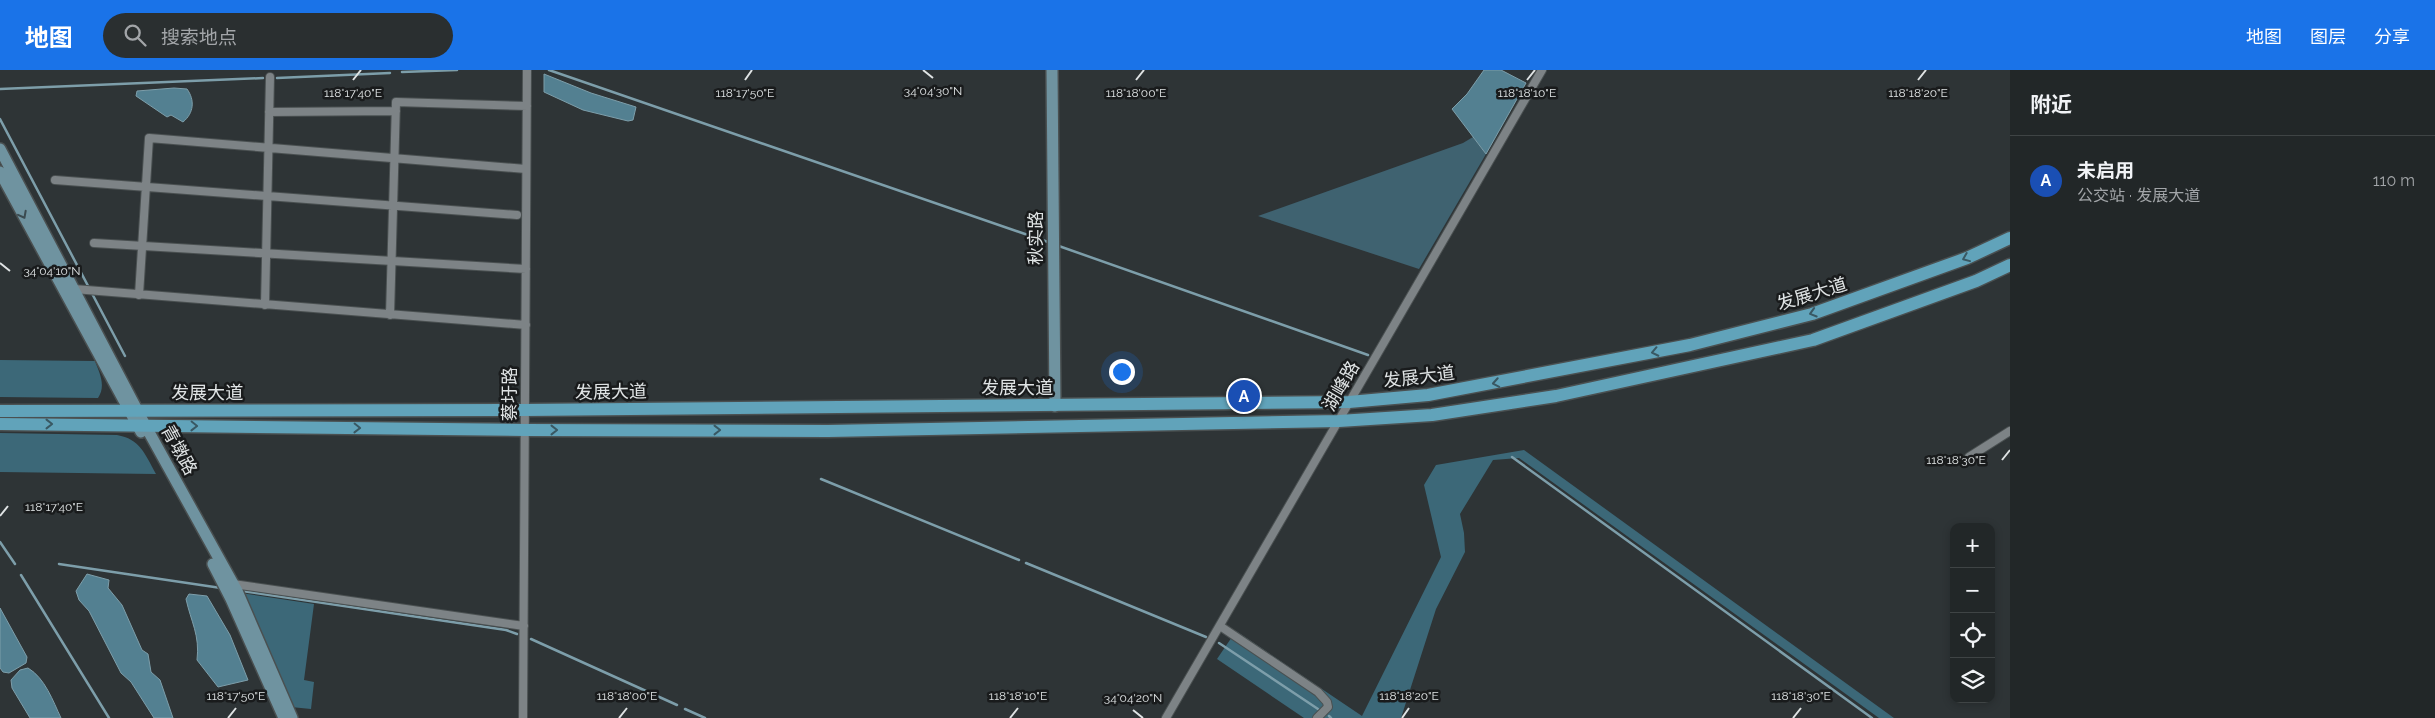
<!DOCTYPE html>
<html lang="zh">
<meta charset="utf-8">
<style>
:root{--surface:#222728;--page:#2a2f30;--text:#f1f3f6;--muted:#a2a5a8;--line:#3f4445;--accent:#1a73e8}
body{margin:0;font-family:Raleway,"Noto Sans SC",sans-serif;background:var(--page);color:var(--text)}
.controls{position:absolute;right:15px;bottom:15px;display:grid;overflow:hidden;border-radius:10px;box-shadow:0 2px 8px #0003}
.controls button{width:45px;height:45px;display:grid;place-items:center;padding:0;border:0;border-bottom:1px solid var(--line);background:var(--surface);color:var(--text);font:25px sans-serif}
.you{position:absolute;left:1121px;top:301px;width:18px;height:18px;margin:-12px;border:4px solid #fff;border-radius:50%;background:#1a73e8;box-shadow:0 0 0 8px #1a73e833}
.badge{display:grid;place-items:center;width:32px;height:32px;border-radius:50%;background:var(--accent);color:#fff;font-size:16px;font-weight:700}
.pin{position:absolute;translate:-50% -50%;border:2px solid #fff;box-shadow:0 1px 5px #0006}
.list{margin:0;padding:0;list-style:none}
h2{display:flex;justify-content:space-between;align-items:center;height:65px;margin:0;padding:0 20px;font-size:21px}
h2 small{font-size:16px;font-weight:400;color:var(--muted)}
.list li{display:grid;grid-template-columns:32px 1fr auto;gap:15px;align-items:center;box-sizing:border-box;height:90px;padding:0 20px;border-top:1px solid var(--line)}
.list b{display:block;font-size:19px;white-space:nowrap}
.list p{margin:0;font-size:16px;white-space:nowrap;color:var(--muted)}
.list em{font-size:16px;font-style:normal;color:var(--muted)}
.icon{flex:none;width:28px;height:28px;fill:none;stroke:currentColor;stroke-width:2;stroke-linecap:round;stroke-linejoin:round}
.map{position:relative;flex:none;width:2010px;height:648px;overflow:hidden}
header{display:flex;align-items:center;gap:30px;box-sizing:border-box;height:70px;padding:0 25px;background:var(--accent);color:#fff}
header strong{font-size:24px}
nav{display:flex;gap:28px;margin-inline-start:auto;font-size:18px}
.search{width:350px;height:45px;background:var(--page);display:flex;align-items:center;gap:12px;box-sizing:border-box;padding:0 18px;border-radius:28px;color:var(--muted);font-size:19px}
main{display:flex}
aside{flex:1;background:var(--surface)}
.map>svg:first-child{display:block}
</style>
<header>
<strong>地图</strong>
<div class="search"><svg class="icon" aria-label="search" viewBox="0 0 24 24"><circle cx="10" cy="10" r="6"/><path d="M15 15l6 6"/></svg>搜索地点</div>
<nav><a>地图</a><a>图层</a><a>分享</a></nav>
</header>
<main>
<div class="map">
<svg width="2010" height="648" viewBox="0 0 2010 648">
<rect width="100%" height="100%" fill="#2e3436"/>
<path fill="#3f6270" d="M1473,67L1486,84L1419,199L1258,146L1463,73Z"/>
<path fill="#3c6878" d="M0,290L95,291C100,304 106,316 98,328L0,327Z
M0,363L117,365C140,369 145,384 156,404L0,402Z
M1524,380L1894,648H1879L1519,388L1493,390L1460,444L1464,463L1465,482L1436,539L1401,648H1304L1217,589L1236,561L1362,646L1441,487L1424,415L1436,395Z
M241,523L314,534L304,610L314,612L311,639L291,637Z"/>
<path fill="#538091" stroke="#7d9eaa" d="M1484,0H1501L1526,13L1486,84L1452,39L1467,24Z
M544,4L591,23L636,37L633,50L628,51L583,40L544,22Z
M174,18L187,19C195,30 194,43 183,52L171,45L167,47L136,26L137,21Z
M87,504L109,510L108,518L122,535L142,580L148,584L151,602L160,610L173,648H154L131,612L121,603L89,541L79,530L76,521Z
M189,524L207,526L230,565L248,610L218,617L197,590C200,565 191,552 186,529Z
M0,538L27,587L26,593L9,603L3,602L0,598Z
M28,598C45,608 53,631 61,648H30L12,618L11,610L20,600Z"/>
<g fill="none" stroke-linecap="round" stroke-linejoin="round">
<path stroke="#7d9eaa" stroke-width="2.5" d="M549,0L1051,173
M402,2L457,0
M277,8L390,3
M0,19L263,8
M0,49L125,286
M1056,175L1368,285
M1512,387L1872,648
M821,409L1019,490
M0,472L15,494
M1026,493L1206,567
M59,494L221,518
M21,505L109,648
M242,521L506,560L517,564
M531,569L677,635
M1219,573L1318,639
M685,639L705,648
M1329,646L1331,648"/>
<defs>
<path id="street" d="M269,42L396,41
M55,110L517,145
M94,173L526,199
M74,219L526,255
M139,225L149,68L526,99
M265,235L270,7
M390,245L396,32L527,36
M1969,387L2010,361
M233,514L524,556
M1220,556L1318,622L1327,632L1328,637L1317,648
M523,648L527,0
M1166,648L1542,0"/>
<path id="secondary" d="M1052,0L1055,336
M0,79L145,355L237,521L292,648
M0,102L141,362
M213,494L231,529L284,648"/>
<path id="primary" d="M0,341L525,340L1349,332L1428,325L1690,275L1812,244L1967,188L2010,168
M0,354L525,360L828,361L1339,351L1432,345L1556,326L1813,270L1976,211L2010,195"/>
</defs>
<use href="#street" stroke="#4a5051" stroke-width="10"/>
<use href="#secondary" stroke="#4a5051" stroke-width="14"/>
<use href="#primary" stroke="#4a5051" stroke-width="15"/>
<use href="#street" stroke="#7d8386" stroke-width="8"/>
<use href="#secondary" stroke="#6f93a0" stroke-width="11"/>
<use href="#primary" stroke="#61a3ba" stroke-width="12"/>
</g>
<defs><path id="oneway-chevron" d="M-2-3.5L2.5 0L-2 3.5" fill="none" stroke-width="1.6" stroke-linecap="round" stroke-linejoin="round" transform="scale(1.25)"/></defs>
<use stroke="#3b4b51" href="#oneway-chevron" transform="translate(23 145) rotate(62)"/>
<g stroke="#395863">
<use href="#oneway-chevron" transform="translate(1966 188) rotate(158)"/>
<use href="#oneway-chevron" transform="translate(1813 243) rotate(163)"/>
<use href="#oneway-chevron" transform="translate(1655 282) rotate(168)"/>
<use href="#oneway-chevron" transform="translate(1496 313) rotate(170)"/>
<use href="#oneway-chevron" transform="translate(49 354)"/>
<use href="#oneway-chevron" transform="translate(194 356) rotate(1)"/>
<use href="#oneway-chevron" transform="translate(357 358) rotate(1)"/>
<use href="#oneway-chevron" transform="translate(554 360)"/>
<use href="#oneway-chevron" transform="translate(717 360)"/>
</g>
<path fill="none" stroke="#dfe3e4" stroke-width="2" d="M923,0L933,8M353,10L361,0M745,10L752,0M1136,10L1144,0M1527,10L1535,0M1918,10L1926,0M0,193L10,201M2002,390L2010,380M0,446L8,436M1133,640L1143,648M228,648L236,638M619,648L627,638M1010,648L1018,638M1402,648L1409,638M1793,648L1801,638"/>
<g text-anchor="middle" stroke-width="5" stroke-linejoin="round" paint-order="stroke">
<g font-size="18" fill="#dfe3e4" stroke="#191b1c">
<text transform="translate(1036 168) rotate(-90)" y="6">秋实路</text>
<text transform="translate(1812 224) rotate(-17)" y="6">发展大道</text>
<text transform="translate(1419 307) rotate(-7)" y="6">发展大道</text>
<text transform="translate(1341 316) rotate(-60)" y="6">湖峰路</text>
<text x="1017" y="324">发展大道</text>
<text transform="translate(611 322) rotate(-1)" y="6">发展大道</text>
<text x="207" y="329">发展大道</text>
<text transform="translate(510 324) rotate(-90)" y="6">蔡圩路</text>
<text transform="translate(179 380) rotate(61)" y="6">青墩路</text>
</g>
</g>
<g font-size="12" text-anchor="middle" fill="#dfe3e4" stroke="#191b1c" stroke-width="5" stroke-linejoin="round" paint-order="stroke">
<text x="933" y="25">34°04'30"N</text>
<text x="353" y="27">118°17'40"E</text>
<text x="745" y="27">118°17'50"E</text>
<text x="1136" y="27">118°18'00"E</text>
<text x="1527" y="27">118°18'10"E</text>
<text x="1918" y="27">118°18'20"E</text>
<text x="52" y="205">34°04'10"N</text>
<text x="1956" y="394">118°18'30"E</text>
<text x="54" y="441">118°17'40"E</text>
<text x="236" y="630">118°17'50"E</text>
<text x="627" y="630">118°18'00"E</text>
<text x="1018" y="630">118°18'10"E</text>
<text x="1409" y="630">118°18'20"E</text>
<text x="1801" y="630">118°18'30"E</text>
<text x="1133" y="632">34°04'20"N</text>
</g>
</svg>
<div class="controls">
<button>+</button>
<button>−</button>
<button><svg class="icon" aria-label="locate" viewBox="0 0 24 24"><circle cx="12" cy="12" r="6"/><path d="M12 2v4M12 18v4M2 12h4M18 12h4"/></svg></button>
<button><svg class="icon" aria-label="layers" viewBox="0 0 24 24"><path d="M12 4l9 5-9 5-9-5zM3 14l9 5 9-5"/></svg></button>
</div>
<div class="you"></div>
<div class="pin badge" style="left:1244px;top:326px;background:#1a4fb4">A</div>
</div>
<aside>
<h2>附近<small></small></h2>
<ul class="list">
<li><span class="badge" style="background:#1a4fb4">A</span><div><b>未启用</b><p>公交站 · 发展大道</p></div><em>110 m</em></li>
</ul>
</aside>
</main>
